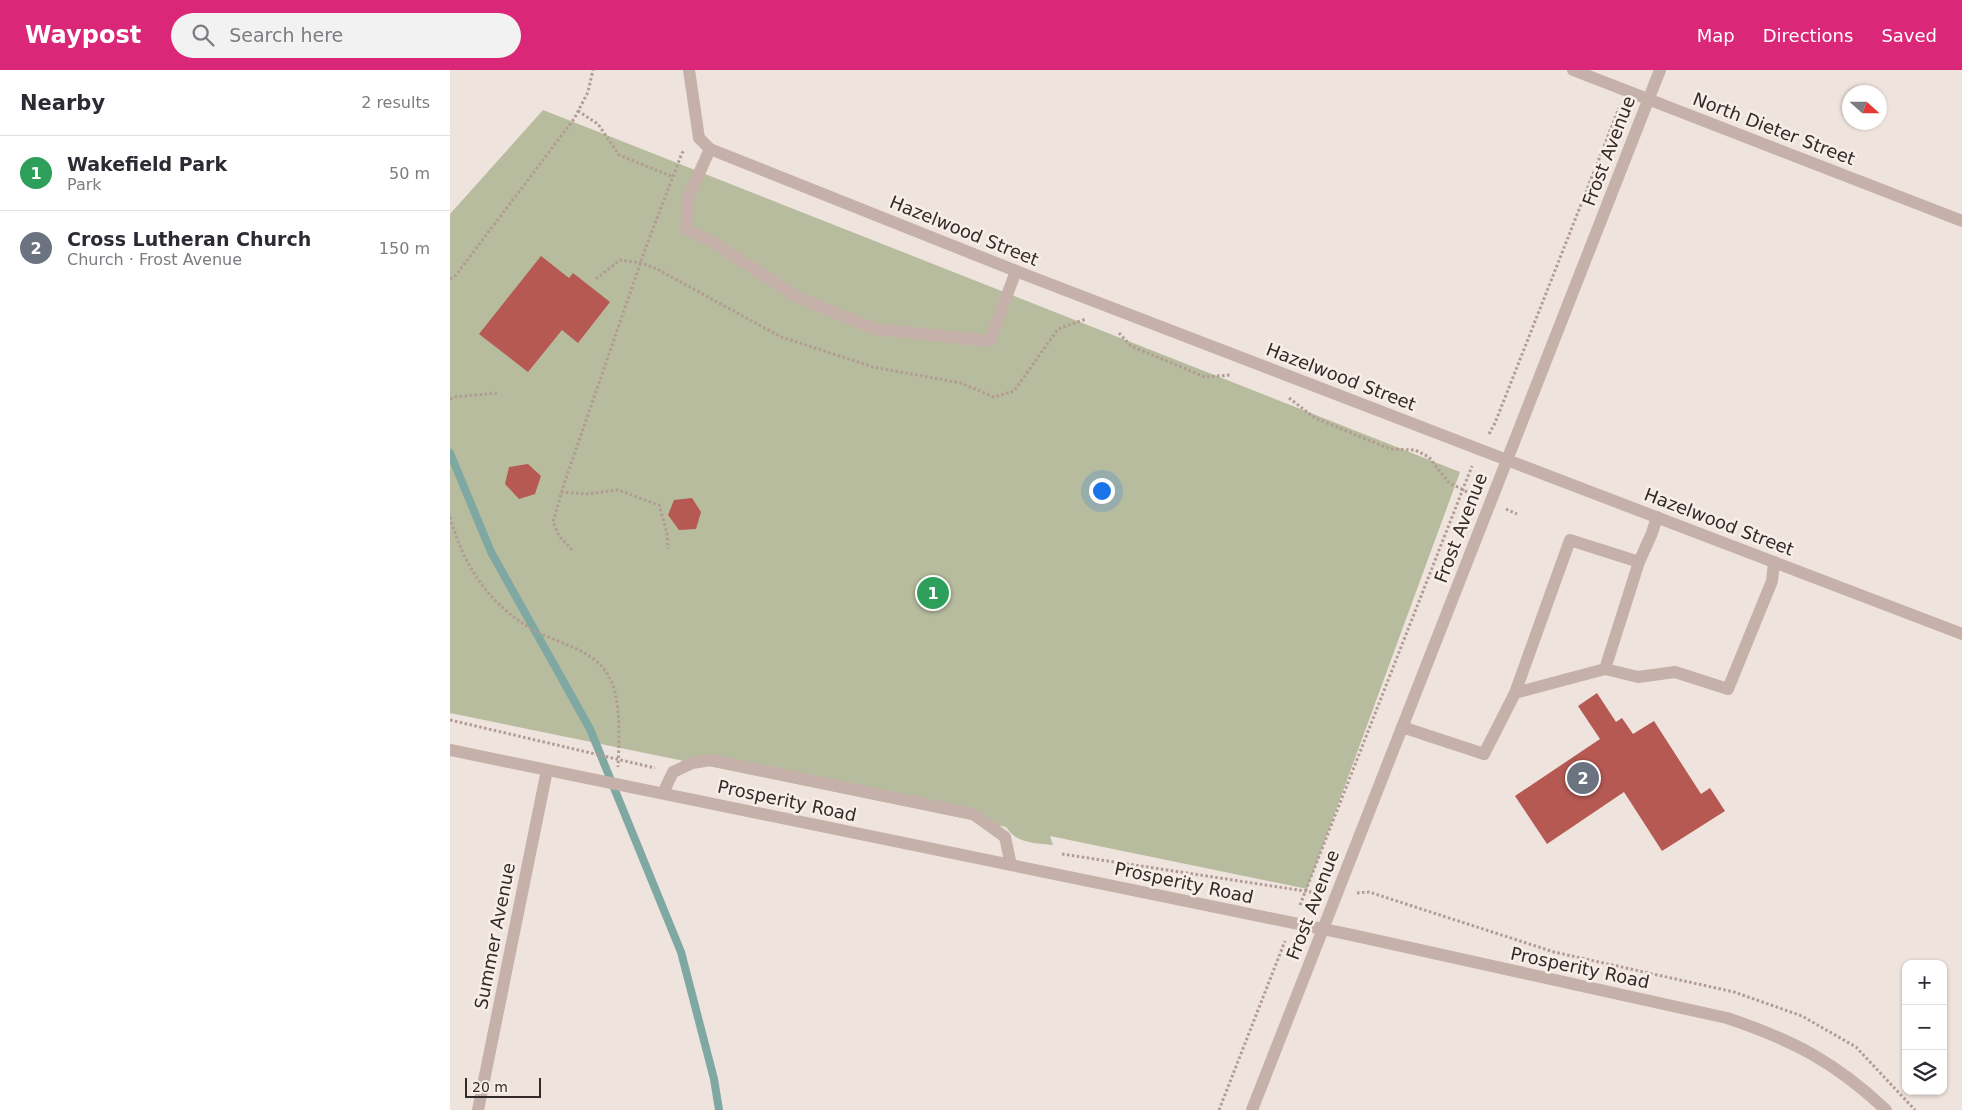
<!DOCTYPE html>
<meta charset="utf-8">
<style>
:root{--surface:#fff;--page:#f2f2f3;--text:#2b2b33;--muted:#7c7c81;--line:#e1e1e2;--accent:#db2777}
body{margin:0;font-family:"DejaVu Sans",sans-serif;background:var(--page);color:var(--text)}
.controls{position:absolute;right:15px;bottom:15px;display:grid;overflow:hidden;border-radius:10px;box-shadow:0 1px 4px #0004}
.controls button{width:45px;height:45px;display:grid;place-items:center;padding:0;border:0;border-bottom:1px solid var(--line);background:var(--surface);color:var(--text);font:25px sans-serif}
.compass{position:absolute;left:1392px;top:15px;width:45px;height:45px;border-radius:50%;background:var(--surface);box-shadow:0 1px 4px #0004;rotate:111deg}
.scale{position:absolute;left:15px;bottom:12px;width:76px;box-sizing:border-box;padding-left:5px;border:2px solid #342a29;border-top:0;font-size:14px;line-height:18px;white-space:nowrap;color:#342a29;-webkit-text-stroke:4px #f7eee8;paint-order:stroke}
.you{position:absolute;left:651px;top:420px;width:18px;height:18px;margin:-12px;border:4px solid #fff;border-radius:50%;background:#1a73e8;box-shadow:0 0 0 8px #1a73e833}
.badge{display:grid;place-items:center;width:32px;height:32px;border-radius:50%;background:var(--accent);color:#fff;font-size:16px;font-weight:700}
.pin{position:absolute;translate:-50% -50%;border:2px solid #fff;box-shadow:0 1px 5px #0006}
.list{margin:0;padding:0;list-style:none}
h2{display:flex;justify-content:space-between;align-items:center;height:65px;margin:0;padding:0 20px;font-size:21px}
h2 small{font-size:16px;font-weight:400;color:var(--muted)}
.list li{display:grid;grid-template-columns:32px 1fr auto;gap:15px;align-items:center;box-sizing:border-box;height:75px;padding:0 20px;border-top:1px solid var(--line)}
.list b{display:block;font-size:19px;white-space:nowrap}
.list p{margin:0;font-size:16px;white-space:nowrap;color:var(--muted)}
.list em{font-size:16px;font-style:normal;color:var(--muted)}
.icon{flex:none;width:28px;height:28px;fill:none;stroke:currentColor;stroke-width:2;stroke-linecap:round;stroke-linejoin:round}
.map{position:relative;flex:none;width:1512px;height:1040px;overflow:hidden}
header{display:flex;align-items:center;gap:30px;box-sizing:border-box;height:70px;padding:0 25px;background:var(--accent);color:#fff}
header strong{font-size:24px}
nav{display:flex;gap:28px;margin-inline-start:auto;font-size:18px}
.search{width:350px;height:45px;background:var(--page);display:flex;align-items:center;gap:12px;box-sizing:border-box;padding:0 18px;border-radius:28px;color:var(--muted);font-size:19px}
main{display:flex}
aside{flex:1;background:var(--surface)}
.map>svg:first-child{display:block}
</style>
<header>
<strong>Waypost</strong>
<div class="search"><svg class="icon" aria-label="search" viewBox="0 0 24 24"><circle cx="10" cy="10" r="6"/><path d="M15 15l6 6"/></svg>Search here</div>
<nav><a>Map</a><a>Directions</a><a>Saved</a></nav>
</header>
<main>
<aside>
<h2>Nearby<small>2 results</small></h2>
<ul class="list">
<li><span class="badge" style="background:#2e9e5b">1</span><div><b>Wakefield Park</b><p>Park</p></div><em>50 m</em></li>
<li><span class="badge" style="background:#6b7280">2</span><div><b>Cross Lutheran Church</b><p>Church · Frost Avenue</p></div><em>150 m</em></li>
</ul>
</aside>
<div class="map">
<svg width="1512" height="1040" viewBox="0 0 1512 1040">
<rect width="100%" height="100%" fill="#efe3dd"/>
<path fill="#b7bc9e" d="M93,40L1010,402L857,819L600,766L603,775C585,773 567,774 556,757L0,643V144Z"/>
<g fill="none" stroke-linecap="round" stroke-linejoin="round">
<path stroke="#7fa8a2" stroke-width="8" d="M0,383L41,482L140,659L231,882L264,1009L269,1040"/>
</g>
<path fill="#b65953" d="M91,186L119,208L123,203L160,232L128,273L112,260L78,302L29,264Z
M78,394L91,406L85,424L69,429L55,414L59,397Z
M242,428L251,442L246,459L229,460L218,445L224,430Z
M1147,623L1166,652L1172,648L1183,664L1204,651L1251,724L1260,718L1275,741L1212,781L1174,722L1097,774L1065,726L1150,669L1128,636Z"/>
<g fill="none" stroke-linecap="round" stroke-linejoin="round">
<path stroke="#b19b94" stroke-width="3" stroke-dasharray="2.5 2.5" stroke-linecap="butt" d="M128,41L148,54L169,85L223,107
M0,209L6,205L124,49L138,22L143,0
M146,209L170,190L191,193L207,199L331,267L423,297L511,313L544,327L564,321L608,259L636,249
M669,263L681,276L755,307L780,305
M839,328L865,348L940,379L965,380L979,387L998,412L1023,425
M0,329L5,327L47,323
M1039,364L1045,353L1169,38
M111,422L136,424L168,420L209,435L217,463L218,479
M1056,439L1067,444
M0,447C13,494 37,532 80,558C108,575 148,578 162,613C171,636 169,672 168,697
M122,480L109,466L103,452L114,414L196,177L232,83L235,80
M0,650L205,698
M612,784L868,823
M907,823L919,822L1104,882L1284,922L1352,946L1406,977L1465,1040
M850,835L1022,396
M769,1040L835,871"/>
<path stroke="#c5b1aa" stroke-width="12" d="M260,79L238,128L236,160L256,168L349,228L425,259L540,271L566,201
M1155,599L1189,492
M1065,623L1120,470L1189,492L1202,463L1207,447
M952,657L1034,684L1065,623L1155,599L1188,607L1225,602L1278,619L1322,511L1324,492
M213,723L223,702L242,693L261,690L523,744L555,767L561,795"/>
<path stroke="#c5b1aa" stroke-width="12" d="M239,0L249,68L260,79L566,201L1057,390
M1123,0L1512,151
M28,1040L97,700"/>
<path stroke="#c5b1aa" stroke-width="12" d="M1057,390L1512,564
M0,680L902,865L1277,948C1343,970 1385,992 1436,1040
M802,1040L1210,0"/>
</g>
<g text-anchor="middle" stroke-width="5" stroke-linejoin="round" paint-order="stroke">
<g font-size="18" fill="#342a29" stroke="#f7eee8">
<text transform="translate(1324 59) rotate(21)" y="6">North Dieter Street</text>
<text transform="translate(1159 81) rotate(-69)" y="6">Frost Avenue</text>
<text transform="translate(514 161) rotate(22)" y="6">Hazelwood Street</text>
<text transform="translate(891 307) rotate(21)" y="6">Hazelwood Street</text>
<text transform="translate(1269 452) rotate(21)" y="6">Hazelwood Street</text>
<text transform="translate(1011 458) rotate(-69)" y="6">Frost Avenue</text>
<text transform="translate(337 731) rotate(12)" y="6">Prosperity Road</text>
<text transform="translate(734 813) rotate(12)" y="6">Prosperity Road</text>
<text transform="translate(863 835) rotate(-69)" y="6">Frost Avenue</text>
<text transform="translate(45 866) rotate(-79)" y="6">Summer Avenue</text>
<text transform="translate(1130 898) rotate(12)" y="6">Prosperity Road</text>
</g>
</g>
</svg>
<div class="controls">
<button>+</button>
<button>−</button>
<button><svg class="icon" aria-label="layers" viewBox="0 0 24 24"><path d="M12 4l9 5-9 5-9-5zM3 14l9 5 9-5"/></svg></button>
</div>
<svg class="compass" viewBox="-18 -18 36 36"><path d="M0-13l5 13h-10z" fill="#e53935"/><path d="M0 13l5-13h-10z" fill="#7c7c81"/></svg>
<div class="scale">20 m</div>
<div class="you"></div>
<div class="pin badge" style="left:483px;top:523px;background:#2e9e5b">1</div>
<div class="pin badge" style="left:1133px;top:708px;background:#6b7280">2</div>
</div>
</main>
